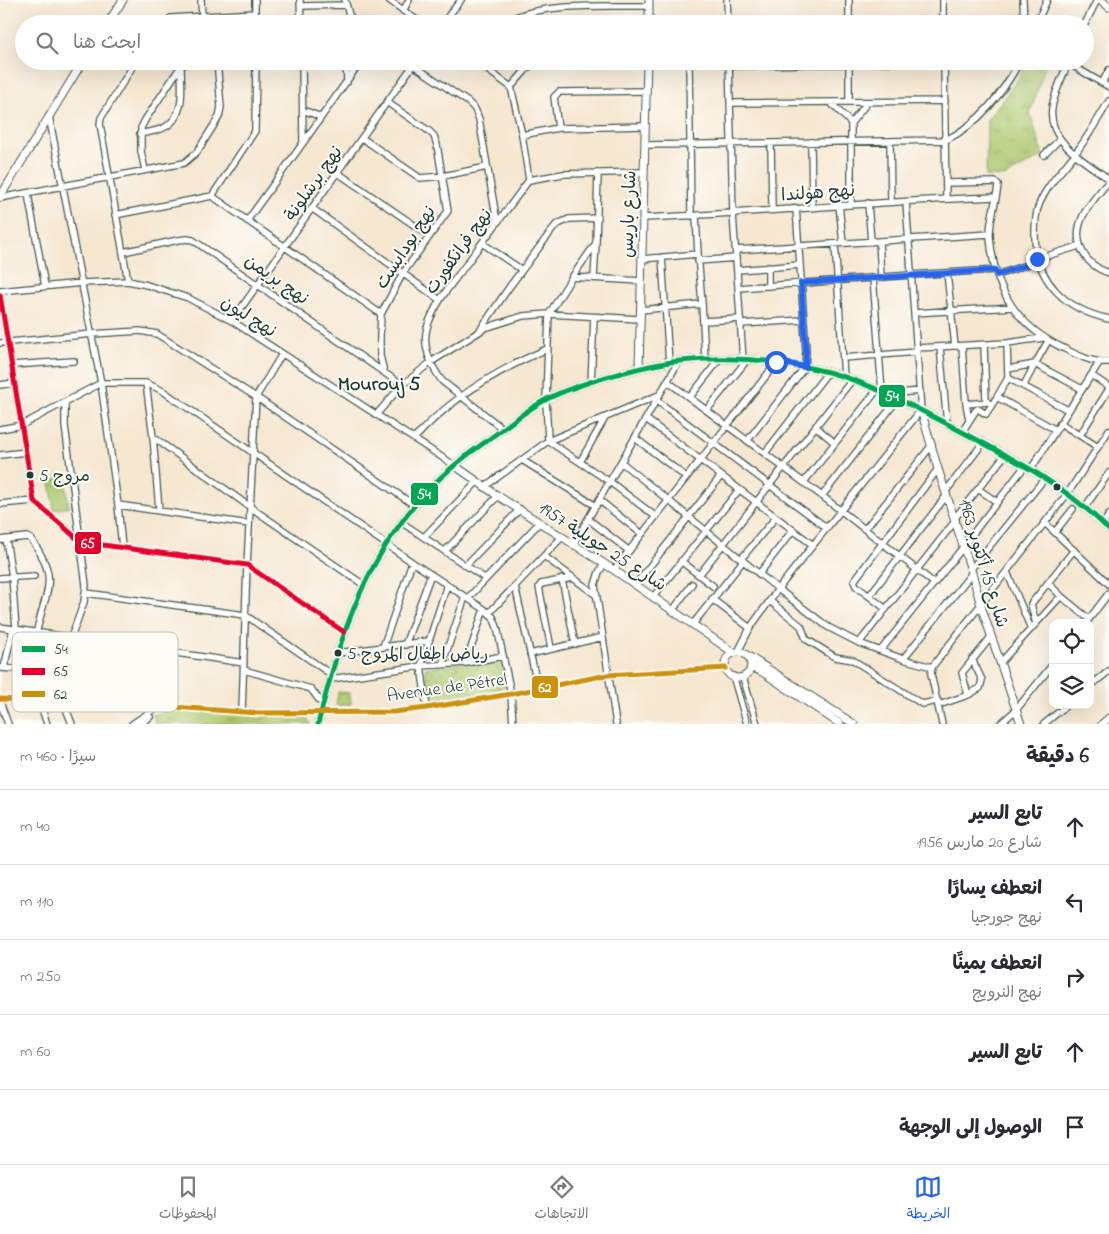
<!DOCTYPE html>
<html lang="ar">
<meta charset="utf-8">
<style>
:root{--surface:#fff;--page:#f7f7f7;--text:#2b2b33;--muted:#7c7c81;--line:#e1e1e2;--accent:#2563eb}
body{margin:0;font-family:"Indie Flower","Playpen Sans Arabic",sans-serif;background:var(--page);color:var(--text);direction:rtl}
.controls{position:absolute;right:15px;bottom:15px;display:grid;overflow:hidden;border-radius:10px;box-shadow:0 5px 20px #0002}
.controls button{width:45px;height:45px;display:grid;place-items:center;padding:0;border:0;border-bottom:1px solid var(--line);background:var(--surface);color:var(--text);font:25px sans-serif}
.stop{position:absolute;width:15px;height:15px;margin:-11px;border:4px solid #2563eb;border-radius:50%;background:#fff}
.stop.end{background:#2563eb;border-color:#fff;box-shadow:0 1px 5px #0008}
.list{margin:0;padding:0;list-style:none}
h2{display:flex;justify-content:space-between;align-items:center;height:65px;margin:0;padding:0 20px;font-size:21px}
h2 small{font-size:16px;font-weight:400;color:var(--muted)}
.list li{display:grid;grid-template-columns:32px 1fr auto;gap:15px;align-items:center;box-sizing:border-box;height:75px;padding:0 20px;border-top:1px solid var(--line)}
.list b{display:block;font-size:19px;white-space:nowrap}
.list p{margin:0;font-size:16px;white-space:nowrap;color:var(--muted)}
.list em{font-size:16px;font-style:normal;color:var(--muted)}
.icon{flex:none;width:28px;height:28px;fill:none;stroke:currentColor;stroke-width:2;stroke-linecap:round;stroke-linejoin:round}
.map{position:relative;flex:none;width:1109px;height:724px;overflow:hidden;direction:ltr}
.search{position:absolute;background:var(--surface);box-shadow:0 5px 20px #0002;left:15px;right:15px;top:15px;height:55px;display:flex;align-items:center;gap:12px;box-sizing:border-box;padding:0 18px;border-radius:28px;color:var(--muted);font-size:19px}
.sheet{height:440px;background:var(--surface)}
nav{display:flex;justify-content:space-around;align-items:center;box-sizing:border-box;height:70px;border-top:1px solid var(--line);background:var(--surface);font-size:14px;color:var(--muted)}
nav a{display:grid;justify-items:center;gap:2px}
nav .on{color:var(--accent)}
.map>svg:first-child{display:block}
</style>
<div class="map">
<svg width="1109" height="724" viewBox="0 0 1109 724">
<defs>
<pattern id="park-tufts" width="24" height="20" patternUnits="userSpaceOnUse" patternTransform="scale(1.25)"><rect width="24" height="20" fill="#aec86e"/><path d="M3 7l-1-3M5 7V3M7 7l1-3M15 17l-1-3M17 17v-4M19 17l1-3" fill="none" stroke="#8da45b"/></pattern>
<pattern id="garden-dots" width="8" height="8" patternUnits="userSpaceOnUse" patternTransform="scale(1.25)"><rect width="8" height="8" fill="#aec86e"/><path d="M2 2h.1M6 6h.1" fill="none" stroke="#8da45b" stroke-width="1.8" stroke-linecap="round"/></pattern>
</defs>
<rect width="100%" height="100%" fill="#fdfcf7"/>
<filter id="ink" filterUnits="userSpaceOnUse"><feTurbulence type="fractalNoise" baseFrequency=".02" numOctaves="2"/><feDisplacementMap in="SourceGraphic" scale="10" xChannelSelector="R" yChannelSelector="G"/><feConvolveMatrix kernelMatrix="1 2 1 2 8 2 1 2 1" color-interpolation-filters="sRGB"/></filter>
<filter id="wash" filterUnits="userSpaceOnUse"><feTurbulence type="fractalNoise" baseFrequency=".0096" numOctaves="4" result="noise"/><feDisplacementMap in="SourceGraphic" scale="20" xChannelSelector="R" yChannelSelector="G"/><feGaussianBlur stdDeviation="1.12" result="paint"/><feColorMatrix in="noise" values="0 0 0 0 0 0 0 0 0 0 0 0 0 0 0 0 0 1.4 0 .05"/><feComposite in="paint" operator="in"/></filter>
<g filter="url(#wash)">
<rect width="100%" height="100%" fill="#f6e7d1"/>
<path fill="#aec86e" stroke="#668251" d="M65,478L69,507L54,510L50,480Z
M338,692L350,693L351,704L336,706Z"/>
<path fill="url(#park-tufts)" stroke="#668251" d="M1028,61H1047L1030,113L1043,156L1004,177L986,176L987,120L1019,78Z
M169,710L305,716L311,724H155L153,715Z"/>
<path fill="url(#garden-dots)" stroke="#668251" d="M503,658L508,684L499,689L430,702L425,668Z"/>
</g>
<g filter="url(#ink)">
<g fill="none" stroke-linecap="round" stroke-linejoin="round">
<defs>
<path id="minor" d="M201,0L202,16
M255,0V24
M300,0L301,24
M345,0L349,15L357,24
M389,0L422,24
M727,0L728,24
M849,0V24
M943,0V24
M1023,0L1024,24
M301,6L346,5
M403,11L409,0
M163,24L171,18L255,13
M346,24L349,15
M442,24L461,0
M503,24C533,1 610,7 649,6
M816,24L1023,19
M1036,24L1047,0
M1085,24L1097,0
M346,61L347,82
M407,61L468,102L475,109L479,119L497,222
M475,61L511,87
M689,61L691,216
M729,61L733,214L743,360
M944,61L946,199
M1004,61L1020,62
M1069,61C1063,76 1054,93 1052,108C1047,142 1086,162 1109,179
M1068,63L1109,87
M729,66L926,61
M1102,83L1109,70
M511,87L522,135L529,180
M511,87L525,71L535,61
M1109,101C1098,119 1087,139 1074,155C1062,171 1046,186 1039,205C1035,214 1035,226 1035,235C1035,281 1066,310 1109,319
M849,102V61
M730,103L945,101
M831,103L851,123
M303,110L321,117
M49,116L101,383L118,505L122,548
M558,128L554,97L559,92L646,91
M140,134C148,132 160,131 167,126C186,113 181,87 181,66
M522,135L558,128L645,126
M362,138L420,178L443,176L487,167
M890,141L891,202
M811,142L812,207
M303,143L361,61
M771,143L772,210
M645,145L946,140C980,123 1002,94 1020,61
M1044,155L1060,139
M145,170L141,151V128L145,120L181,66L187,63L203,61
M338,173L430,236
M598,173L596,243L572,277L549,314L546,400L548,441L610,482L655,516
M1109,181C1100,192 1089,203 1083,216C1071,241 1084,265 1109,273
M946,183L995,182L998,184C997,201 989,220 990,237C994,290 1017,327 1065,349C1079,356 1093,363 1109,362
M28,194L45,286
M212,196L255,131L256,61
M0,198L184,163L197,152L219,117L221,107L217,61
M868,203L871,242
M851,204V123L867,103
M839,205L843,243
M313,209L440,300
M115,215L212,196L381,314
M696,216L698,254
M643,218C761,213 878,201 996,197
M247,221L303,143L302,61
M879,241L881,277
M482,243L522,270
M835,244L844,377
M736,250L990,234
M123,252L178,240L187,239L193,240L402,385
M662,257L669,363
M642,259L698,254L702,304
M1037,259L1079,246
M698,261L736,258
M768,267V286
M737,270L800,265
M947,273L955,346
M997,275L1038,261
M572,277L641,281
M594,278L596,243
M873,278L882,391
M128,281L100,124L101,118L136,61
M738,288L910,275L995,270
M0,291L82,283L128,281L147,285L188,298L232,321L454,465
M0,295L34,501L81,542L247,565L344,632
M640,310L702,304L705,359
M914,313L1012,307
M232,321L416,61
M703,321L740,319
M741,324L803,320
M480,330L510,286L556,225L569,219L598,218
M0,343L92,334L140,331L157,334L256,397L414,505
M1007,343L1008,378
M984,345L986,401
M962,346L966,404L969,420
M940,347L947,424
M917,348L1007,343L1043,338
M843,358L917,352
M12,365L74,361
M1008,369L1035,364L1048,341
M384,372L380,356V336L381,314L403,273L448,211L437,145L434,136L429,131L388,103
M1091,375L1109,387
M667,381L822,496L934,583
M591,382L594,317
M146,383L153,437L159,510
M0,385L15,383
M1024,385L1035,364L1082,389
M888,394L920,391
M690,397L719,360
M997,397L1008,378L1068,410
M656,400L827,528
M966,404L988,402
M707,410L747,360
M376,415L402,385L410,379L431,362L485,328L523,316L549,314L639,319
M646,419L813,545
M1060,423L1098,447
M816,427L835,443
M0,429L22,425L65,402
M503,429L442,381C431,366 422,346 427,328C434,304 451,285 465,266C486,237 508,209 529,180L563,174L644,172
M962,432L976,410L978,409L986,414L997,397L1056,430
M1080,435L1109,389
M153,437L250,507L364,585
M635,438L686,477
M414,439C450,398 498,370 547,349
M748,440L805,367L806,351L796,208
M765,453L828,372
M0,455L26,452
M522,460L596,506
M580,462L605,418
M621,462L778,589L828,627L859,643L903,659L932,667
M1031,469L1099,363
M804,482L878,389
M484,487L548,441L659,395
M978,489L997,502
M946,491L983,443
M822,496L898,399
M599,500L642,534
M0,504L34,501
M118,505L249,524
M1085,507L1109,473
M955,518L1005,455
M588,519L628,550
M401,522L486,579
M1045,523L1109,584
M1103,524L1109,515
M865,529L932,445
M1055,532L1073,509
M424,537L477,482
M6,539L12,577L16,629
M0,540L27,537L31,539C60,579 46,589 37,630C32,653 30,677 26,700
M573,545L679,361
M964,545L1025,466
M445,551L498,496
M544,556L596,595
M741,559L776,517
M681,561L713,586
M604,564L599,572L595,585L616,724
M466,565L520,509
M971,569L1045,478
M614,570L777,362
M1007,572L1031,629
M759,574L793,530
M699,575L852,380
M0,578L34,576
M562,579L575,644
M1048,583L1061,596L1089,619
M635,585L721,476
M515,586L538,688
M86,593L245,615L332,675
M869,596L947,495
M653,597L739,490
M468,598L540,522
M712,599L750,628
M770,601L801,626L806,639L835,657L853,660L922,704L938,701
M886,609L856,586L854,581L938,469
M673,610L692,584
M489,613L562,537
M1086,623L1109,593
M693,624L743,561
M1036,624L1031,604L1074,550
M0,627L244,663
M859,643L956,520
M405,645L431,574
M383,647L412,562
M551,648L539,587L541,584L572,578
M881,650L964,546
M738,652L750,628L778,589L921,410L906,202
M338,653L428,641
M530,654L603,637
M903,659L972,573
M466,663L484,609
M1000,663L1061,596
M442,665L465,597
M0,668L31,670
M4,668L13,629
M244,670L311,689L323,705
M733,676L747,724
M743,677L757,724
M331,679L421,666L466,663L503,656
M1090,686L1109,671
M968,695L962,673L991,637
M0,699L159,706L258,713L394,712L427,708L511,694L607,675L726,668
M39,700L47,724
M0,702L8,724
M939,705L968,695L980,688L982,680L972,659
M427,708L421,666L447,585
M242,711L247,565L256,397L282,354
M72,724L63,701V669L71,638L84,602L86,585L65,426V402L101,383H146L163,391L412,562L484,609L493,617L497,627L511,694L513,724
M132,724L159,706
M140,724L150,717
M942,724L931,674L932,667L1068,493L1109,430
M1000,724L1016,710L1053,664
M1044,724L1067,705"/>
<path id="tertiary" d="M1101,0L1109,7
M107,24L123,0
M649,24V0
M0,197L83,61
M639,368L647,61
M921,410L938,469L972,573L982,609L1021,724
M454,465L498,496L614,570L734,653
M725 665a13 13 0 1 1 26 0a13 13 0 1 1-26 0Z
M745,654L854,724
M751,667L764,673L840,724
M318,724C334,661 352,597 388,542C406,514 429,486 455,465C466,455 480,446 492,437C509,424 528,409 547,399C567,389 589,382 610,376C633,370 656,363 680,361C728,356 781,360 828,372C872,384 911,405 951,426C1007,456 1064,483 1109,530
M1102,724L1109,718"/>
</defs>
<use href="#minor" stroke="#3f564c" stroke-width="8"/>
<use href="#tertiary" stroke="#3f564c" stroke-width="9"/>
<use href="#minor" stroke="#fff" stroke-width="5.5"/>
<use href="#tertiary" stroke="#fff" stroke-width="7"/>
<defs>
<path id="bus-1" d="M318,724C334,661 352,597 388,542C406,514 429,486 455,465C466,455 480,446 492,437C509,424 528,409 547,399C567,389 589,382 610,376C633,370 656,363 680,361C728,356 781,360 828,372C872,384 911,405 951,426C1007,456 1064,483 1109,530"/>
<path id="bus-2" d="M0,295L34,501L81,542L247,565L344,632"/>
<path id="bus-3" d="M0,699L159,706L258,713L394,712L427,708L511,694L607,675L726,668"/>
</defs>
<use href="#bus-1" stroke="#fdfcf7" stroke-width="9"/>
<use href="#bus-2" stroke="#fdfcf7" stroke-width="9"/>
<use href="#bus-3" stroke="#fdfcf7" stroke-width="9"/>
<use href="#bus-1" stroke="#00a651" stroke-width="5"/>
<use href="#bus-2" stroke="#e4002b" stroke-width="5"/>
<use href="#bus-3" stroke="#cc910a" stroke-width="5"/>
</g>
</g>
<g fill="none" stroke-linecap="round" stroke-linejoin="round" filter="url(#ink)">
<path stroke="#2563eb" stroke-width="6" d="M776,362L805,367L806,351L801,283L995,270L997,275L1038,261L1037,259"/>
</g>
<g fill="#1f3d34" stroke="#fdfcf7" stroke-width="2">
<circle cx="30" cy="475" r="4.5"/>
<circle cx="1057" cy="487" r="4.5"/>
<circle cx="338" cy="653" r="4.5"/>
</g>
<g text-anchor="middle" stroke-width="4" stroke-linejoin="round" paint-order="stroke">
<g font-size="17" fill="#1f3d34" stroke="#fdfcf7" text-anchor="start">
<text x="39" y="481">مروج 5</text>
<text x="347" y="659">رياض اطفال المروج 5</text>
</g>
<g font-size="18" fill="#1f3d34" stroke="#fdfcf7">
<text transform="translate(313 183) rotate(-55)" y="6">نهج برشلونة</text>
<text transform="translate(818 192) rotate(-4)" y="6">نهج هولندا</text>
<text transform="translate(628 214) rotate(-88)" y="6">شارع باريس</text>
<text transform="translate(405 247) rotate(-57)" y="6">نهج بودابست</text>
<text transform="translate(458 251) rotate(-54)" y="6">نهج فرانكفورت</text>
<text transform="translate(277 279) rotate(35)" y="6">نهج بريمن</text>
<text transform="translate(249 316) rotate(32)" y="6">نهج ليون</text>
<text transform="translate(603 546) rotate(33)" y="6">شارع 25 جويلية 1957</text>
<text transform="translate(984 563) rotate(73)" y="6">شارع 15 أكتوبر 1963</text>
<text transform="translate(447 687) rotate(-8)" y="6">Avenue de Pétrel</text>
</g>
<g font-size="20" font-weight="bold" fill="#1f3d34" stroke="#fdfcf7">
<text x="379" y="390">Mourouj 5</text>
</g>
</g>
<rect x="12" y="632" width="166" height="80" rx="8" fill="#fdfcf7" stroke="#bac3bc" stroke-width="1"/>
<rect x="22" y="646" width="23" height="6" fill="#00a651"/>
<rect x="22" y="668" width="23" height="7" fill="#e4002b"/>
<rect x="22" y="691" width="23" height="6" fill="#cc910a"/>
<g font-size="14" fill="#1f3d34">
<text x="54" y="654">54</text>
<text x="54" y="676">65</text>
<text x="54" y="699">62</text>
</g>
<g stroke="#fdfcf7" stroke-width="2">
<rect x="878" y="384" width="28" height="24" rx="5" fill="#00a651"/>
<rect x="410" y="482" width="29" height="24" rx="5" fill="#00a651"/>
<rect x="74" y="531" width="28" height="24" rx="5" fill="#e4002b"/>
<rect x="531" y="675" width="28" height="24" rx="5" fill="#cc910a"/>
</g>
<g font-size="14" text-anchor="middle" font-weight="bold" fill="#fff">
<text x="892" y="401">54</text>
<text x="424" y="499">54</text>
<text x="88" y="548">65</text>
<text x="545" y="692">62</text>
</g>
</svg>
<div class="controls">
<button><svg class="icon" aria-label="locate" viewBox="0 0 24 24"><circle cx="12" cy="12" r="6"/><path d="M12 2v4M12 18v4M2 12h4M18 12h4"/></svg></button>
<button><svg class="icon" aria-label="layers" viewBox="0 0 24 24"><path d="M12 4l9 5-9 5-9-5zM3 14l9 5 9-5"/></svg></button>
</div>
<div class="stop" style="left:776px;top:362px"></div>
<div class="stop end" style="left:1037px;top:259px"></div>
<div class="search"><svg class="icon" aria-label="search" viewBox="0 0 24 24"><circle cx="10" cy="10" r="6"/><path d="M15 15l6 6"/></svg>ابحث هنا</div>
</div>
<section class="sheet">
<h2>6 دقيقة<small>سيرًا · 460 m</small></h2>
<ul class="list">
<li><svg class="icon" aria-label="ahead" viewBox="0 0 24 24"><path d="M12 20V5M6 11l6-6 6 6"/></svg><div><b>تابع السير</b><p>شارع 20 مارس 1956</p></div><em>40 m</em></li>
<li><svg class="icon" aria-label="left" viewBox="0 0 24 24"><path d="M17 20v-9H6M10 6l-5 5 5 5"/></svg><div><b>انعطف يسارًا</b><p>نهج جورجيا</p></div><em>110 m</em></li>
<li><svg class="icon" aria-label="right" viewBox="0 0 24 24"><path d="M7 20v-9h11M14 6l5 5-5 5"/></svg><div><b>انعطف يمينًا</b><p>نهج النرويج</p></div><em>250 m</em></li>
<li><svg class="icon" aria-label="ahead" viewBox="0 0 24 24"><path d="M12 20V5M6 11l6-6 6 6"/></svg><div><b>تابع السير</b></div><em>60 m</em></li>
<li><svg class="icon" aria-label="arrive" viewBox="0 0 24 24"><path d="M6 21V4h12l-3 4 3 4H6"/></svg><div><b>الوصول إلى الوجهة</b></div></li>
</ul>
</section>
<nav>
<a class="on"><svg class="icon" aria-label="map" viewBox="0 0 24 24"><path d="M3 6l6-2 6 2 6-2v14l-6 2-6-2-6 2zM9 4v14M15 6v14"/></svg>الخريطة</a>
<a><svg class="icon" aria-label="directions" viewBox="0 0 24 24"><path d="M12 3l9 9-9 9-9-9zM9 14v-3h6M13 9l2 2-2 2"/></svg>الاتجاهات</a>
<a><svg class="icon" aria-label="saved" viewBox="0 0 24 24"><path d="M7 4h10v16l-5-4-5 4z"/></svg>المحفوظات</a>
</nav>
